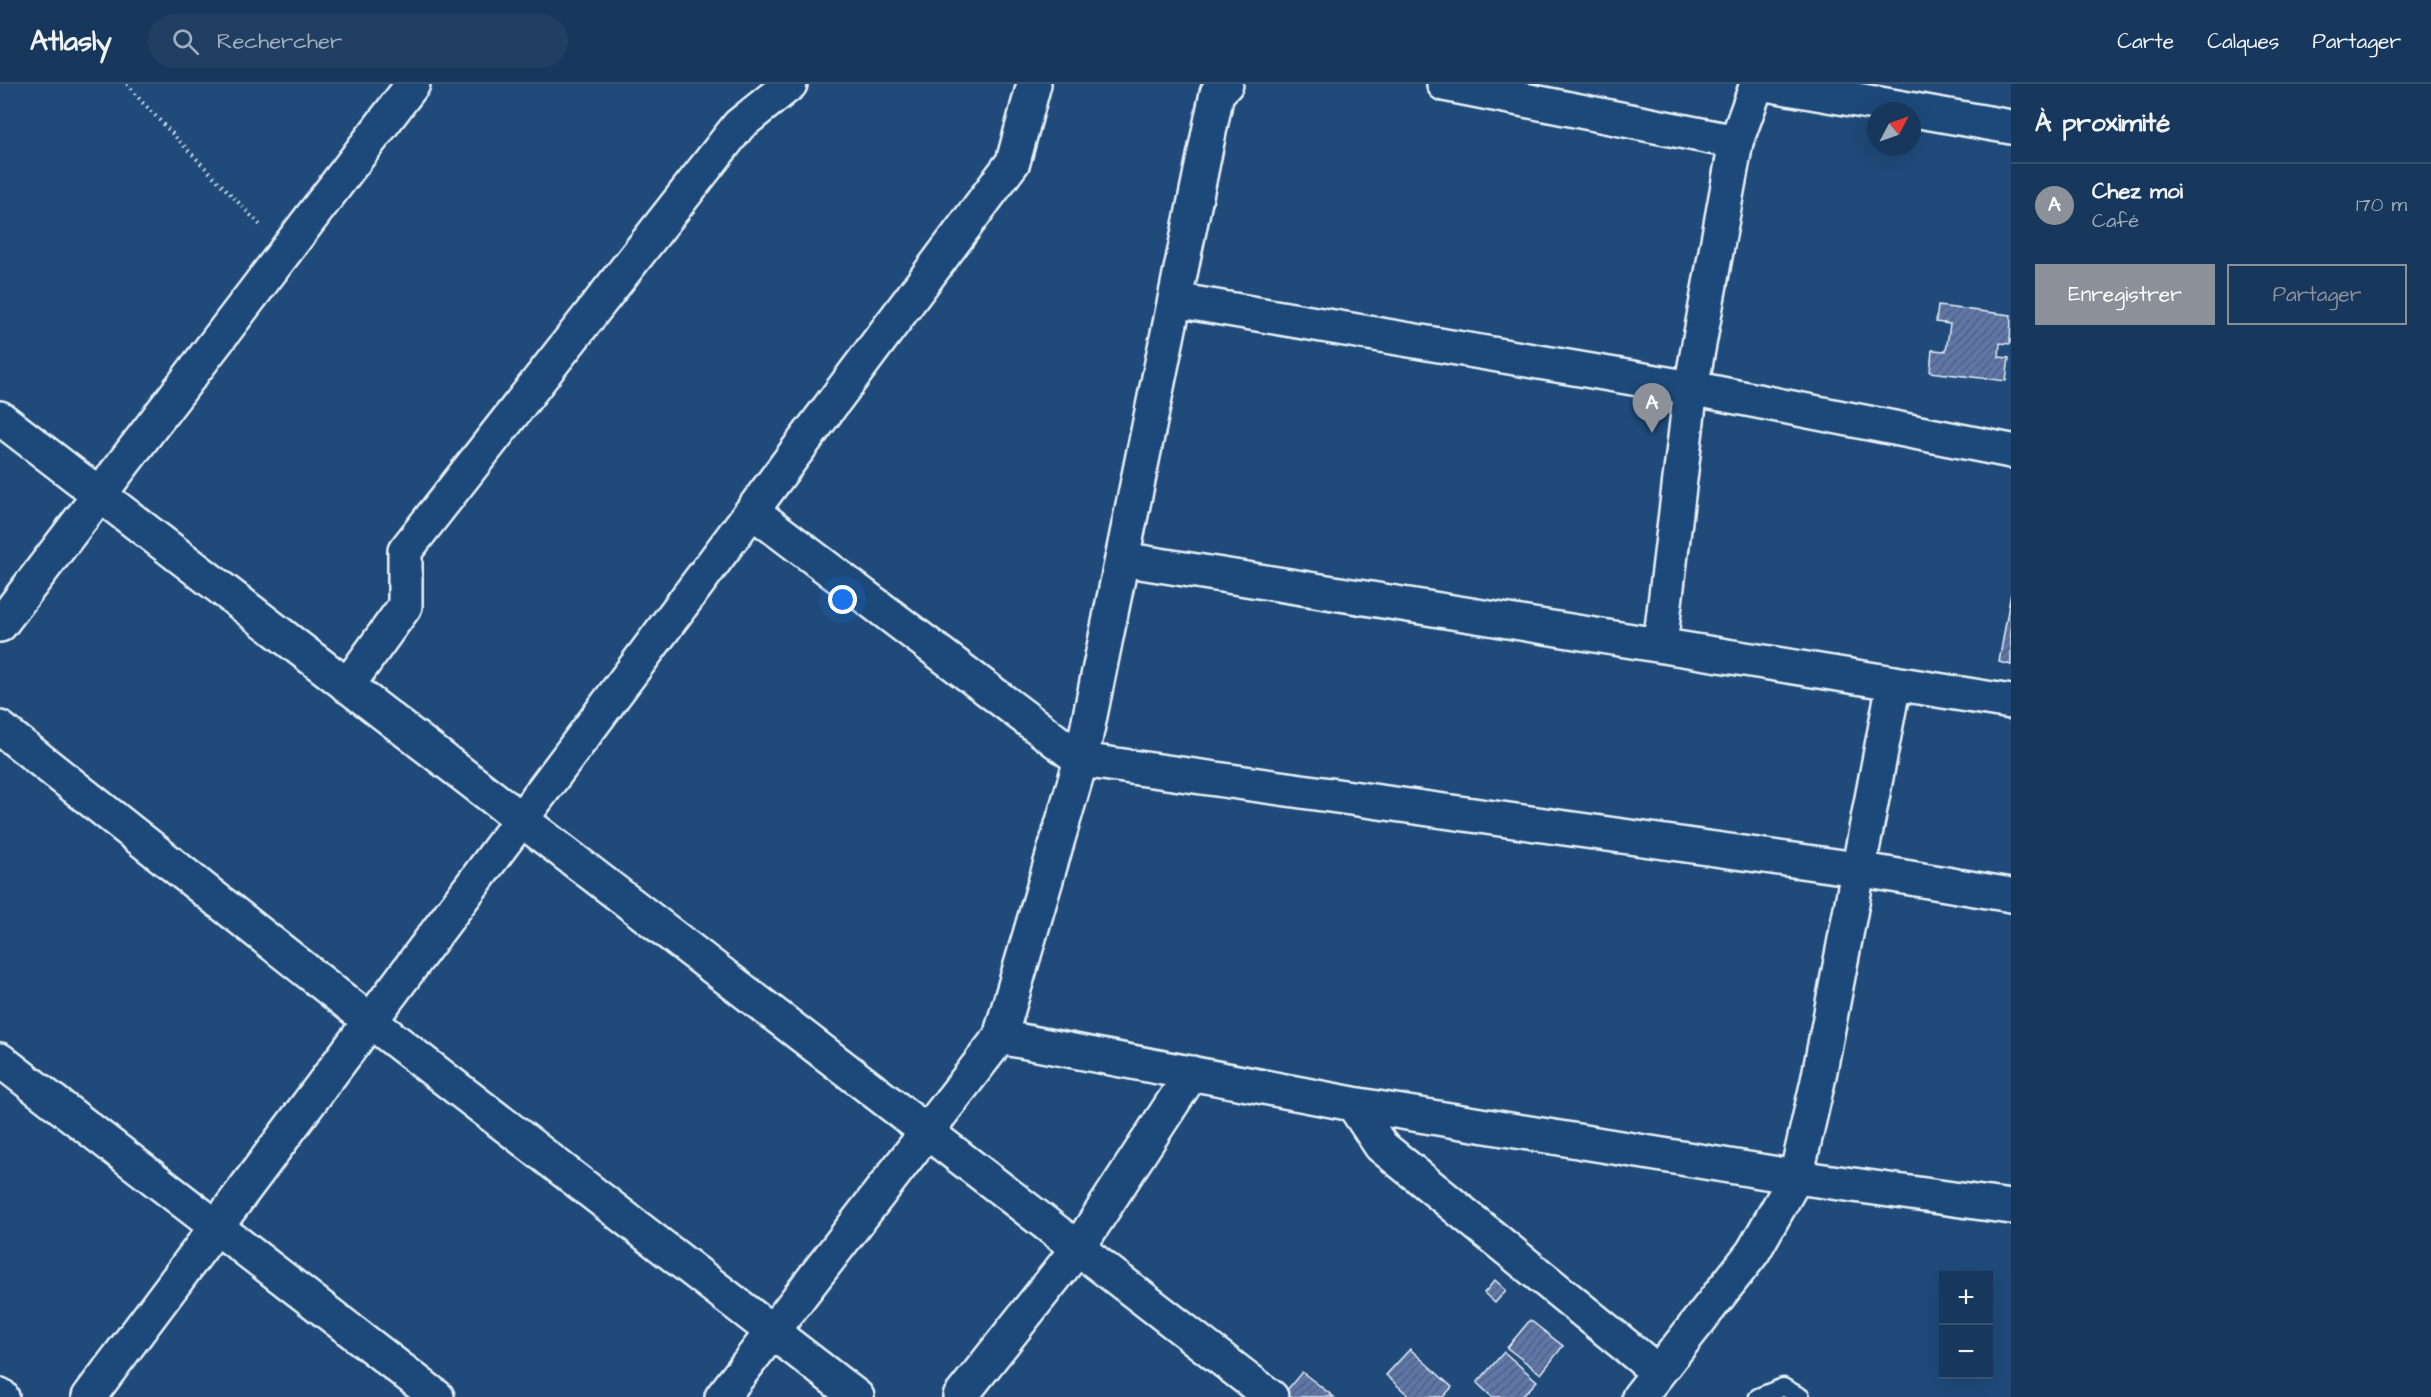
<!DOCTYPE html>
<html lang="fr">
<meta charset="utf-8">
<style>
:root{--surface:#17385c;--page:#203f62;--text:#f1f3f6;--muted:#9eacbb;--line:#365272;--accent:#8c9099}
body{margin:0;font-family:"Architects Daughter",sans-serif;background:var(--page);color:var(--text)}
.controls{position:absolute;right:18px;bottom:18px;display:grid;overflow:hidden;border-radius:0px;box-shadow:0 6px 24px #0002}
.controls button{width:54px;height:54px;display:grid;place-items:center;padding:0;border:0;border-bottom:2px solid var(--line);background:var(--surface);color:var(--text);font:30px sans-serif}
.compass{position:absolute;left:1867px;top:18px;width:54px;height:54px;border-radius:50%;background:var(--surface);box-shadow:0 6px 24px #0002;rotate:49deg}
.you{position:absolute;left:843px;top:516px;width:21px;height:21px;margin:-15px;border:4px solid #fff;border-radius:50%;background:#1a73e8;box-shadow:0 0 0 9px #1a73e833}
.badge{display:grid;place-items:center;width:39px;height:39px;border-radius:50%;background:var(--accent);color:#fff;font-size:20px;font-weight:700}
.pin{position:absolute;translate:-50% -50px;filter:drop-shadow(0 2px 3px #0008)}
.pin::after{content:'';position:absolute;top:32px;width:21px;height:18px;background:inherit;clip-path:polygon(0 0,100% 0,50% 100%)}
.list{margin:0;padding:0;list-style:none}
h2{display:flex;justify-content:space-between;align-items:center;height:78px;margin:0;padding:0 24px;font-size:26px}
h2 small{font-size:20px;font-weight:400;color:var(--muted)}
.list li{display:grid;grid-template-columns:39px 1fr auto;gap:18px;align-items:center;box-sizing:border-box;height:84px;padding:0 24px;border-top:2px solid var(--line)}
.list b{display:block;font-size:22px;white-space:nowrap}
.list p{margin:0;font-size:20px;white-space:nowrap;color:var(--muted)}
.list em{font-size:20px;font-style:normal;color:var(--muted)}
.actions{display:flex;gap:12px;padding:18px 24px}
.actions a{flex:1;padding:14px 0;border:2px solid var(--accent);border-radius:0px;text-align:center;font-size:21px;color:var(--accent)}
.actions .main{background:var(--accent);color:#fff}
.icon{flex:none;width:33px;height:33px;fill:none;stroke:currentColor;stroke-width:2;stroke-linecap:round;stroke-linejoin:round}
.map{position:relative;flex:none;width:2011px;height:1313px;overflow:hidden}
header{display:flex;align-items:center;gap:36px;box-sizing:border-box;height:84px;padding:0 30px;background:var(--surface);border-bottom:2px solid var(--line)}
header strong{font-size:28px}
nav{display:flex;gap:33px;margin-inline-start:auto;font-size:21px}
.search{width:420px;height:54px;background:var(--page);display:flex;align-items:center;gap:15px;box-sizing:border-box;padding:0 21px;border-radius:33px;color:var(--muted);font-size:22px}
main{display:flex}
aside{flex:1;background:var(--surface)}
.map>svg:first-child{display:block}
</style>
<header>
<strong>Atlasly</strong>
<div class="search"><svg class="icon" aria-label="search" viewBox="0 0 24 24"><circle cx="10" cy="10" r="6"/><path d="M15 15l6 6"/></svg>Rechercher</div>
<nav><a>Carte</a><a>Calques</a><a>Partager</a></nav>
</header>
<main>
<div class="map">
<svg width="2011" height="1313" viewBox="0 0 2011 1313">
<defs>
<pattern id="building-hatch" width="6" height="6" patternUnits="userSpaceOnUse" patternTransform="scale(1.5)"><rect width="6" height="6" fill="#5e77a8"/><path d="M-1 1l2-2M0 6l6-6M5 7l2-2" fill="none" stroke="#53627e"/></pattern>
</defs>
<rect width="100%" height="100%" fill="#1f4a7a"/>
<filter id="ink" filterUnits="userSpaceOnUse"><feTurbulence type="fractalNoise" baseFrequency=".0167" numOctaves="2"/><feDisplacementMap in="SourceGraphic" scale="12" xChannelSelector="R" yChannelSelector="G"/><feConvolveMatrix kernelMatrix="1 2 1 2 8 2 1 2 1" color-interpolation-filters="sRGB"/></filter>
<g filter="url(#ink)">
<path fill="url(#building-hatch)" stroke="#e8f1f8" stroke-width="1.5" d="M1938,222L2011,231L2010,260L2000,259L1999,273L2009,274L2006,297L1930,288L1932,266L1946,267L1950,240L1936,238Z
M2011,509V581L1999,578Z
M1495,1196L1506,1206L1495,1219L1484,1209Z
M1530,1236L1563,1262L1541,1290L1507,1264Z
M1410,1265L1452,1303L1443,1313H1410L1386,1291Z
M1504,1268L1537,1297L1522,1313H1492L1477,1299Z
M1302,1288L1334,1313H1281Z"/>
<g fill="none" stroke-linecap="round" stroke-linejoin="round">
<defs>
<path id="lane" d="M1758,1313L1783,1303L1801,1313"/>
<path id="street" d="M1444,0L1736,58
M1766,0L2011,43
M1175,216L1691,304L2011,367
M0,334L1271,1313
M752,427L1081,676L1857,785L2011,811
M1122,475L1894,599
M0,541L413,0
M1660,561L1691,304L1736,58L1757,0
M347,602L405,522V467L739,41L790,0
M0,644L370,937L857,1313
M1000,953L1353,1020L1796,1093L2011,1123
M1353,1020L1381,1062L1658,1288
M0,1311L2,1313
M89,1313L1013,78L1034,0
M722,1313L1000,953L1081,676L1217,9L1226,0
M960,1313L1078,1164L1192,989"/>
<path id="secondary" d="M0,976L437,1313
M1639,1313L1753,1168L1796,1093L1818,997L1894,599L2011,618"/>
</defs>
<use href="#lane" stroke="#e8f1f8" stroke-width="21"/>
<use href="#street" stroke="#e8f1f8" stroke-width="38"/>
<use href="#secondary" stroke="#e8f1f8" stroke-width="38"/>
<path stroke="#e8f1f8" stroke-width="4" stroke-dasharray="1.5 4.5" stroke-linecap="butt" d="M127,0L142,18L262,143"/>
<use href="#lane" stroke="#1f4a7a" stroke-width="16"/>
<use href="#street" stroke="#1f4a7a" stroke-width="33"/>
<use href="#secondary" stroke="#1f4a7a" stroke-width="33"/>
</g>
</g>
</svg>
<div class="controls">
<button>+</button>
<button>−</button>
</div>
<svg class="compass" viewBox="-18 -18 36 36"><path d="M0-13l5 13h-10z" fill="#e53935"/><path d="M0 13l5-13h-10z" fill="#9eacbb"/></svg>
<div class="you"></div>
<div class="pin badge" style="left:1652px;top:349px">A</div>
</div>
<aside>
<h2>À proximité<small></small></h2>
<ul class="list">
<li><span class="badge">A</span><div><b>Chez moi</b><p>Café</p></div><em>170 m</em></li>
</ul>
<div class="actions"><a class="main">Enregistrer</a><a>Partager</a></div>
</aside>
</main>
